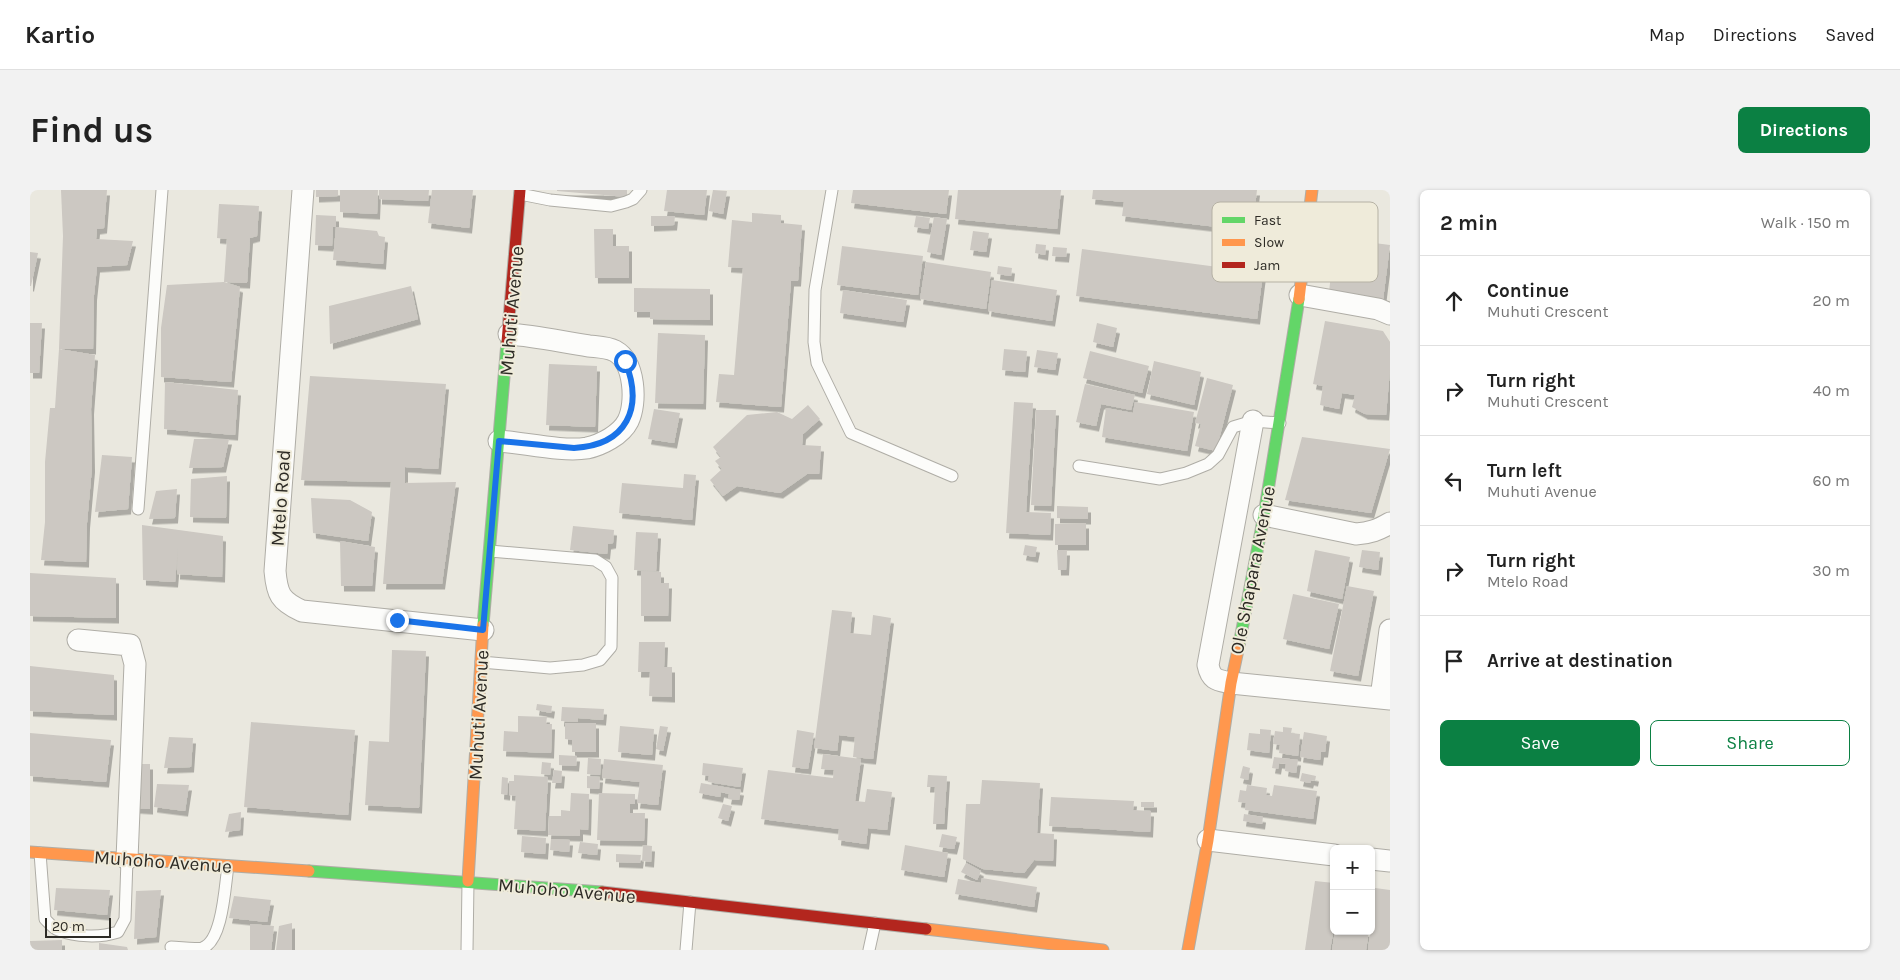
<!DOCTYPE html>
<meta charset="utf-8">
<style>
:root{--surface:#fff;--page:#f2f2f2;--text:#222;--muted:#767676;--line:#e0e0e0;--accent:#0b8043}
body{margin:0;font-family:Karla,sans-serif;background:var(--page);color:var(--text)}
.controls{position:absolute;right:15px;bottom:15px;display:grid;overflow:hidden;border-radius:8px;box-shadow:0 1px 4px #0004}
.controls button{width:45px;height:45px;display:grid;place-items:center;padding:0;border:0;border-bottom:1px solid var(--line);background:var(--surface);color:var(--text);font:25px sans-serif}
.scale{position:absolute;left:15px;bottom:12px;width:66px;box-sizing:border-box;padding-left:5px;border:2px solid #2d2b25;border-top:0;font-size:14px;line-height:18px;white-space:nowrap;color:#2d2b25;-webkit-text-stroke:4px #efebda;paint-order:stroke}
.stop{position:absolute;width:15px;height:15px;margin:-11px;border:4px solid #1a73e8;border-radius:50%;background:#fff}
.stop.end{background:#1a73e8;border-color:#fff;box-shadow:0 1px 5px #0008}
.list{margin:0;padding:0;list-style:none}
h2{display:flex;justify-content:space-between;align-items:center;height:65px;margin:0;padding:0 20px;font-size:21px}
h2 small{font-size:16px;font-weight:400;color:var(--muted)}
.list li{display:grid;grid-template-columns:32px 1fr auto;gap:15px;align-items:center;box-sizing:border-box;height:90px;padding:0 20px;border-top:1px solid var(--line)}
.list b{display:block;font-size:19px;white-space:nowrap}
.list p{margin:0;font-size:16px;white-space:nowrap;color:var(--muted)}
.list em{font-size:16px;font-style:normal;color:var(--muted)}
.actions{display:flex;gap:10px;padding:15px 20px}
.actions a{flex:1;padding:11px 0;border:1px solid var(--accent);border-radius:8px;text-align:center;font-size:18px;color:var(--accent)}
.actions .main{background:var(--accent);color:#fff}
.icon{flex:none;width:28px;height:28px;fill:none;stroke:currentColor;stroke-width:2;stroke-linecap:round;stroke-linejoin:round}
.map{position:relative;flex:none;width:1360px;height:760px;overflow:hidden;border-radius:8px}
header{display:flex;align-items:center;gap:30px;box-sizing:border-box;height:70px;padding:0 25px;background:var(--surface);border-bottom:1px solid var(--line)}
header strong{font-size:24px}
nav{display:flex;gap:28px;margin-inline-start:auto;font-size:18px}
.intro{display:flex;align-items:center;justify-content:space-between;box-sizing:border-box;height:120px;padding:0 30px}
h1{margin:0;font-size:35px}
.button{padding:12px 22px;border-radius:8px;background:var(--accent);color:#fff;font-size:18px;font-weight:700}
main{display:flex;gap:30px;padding:0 30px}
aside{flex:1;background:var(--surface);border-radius:8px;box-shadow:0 1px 4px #0004}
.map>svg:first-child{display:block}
</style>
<header>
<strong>Kartio</strong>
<nav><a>Map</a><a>Directions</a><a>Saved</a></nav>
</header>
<div class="intro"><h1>Find us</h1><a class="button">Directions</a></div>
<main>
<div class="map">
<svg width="1360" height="760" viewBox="0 0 1360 760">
<defs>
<filter id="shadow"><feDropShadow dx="3" dy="5.5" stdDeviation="0" flood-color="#0004"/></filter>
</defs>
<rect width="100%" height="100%" fill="#eae8df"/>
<path fill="#ccc8c2" filter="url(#shadow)" d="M31,0H77L74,38L67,39L66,49L103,51L97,75L67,77L64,105L63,159H29L33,46Z
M286,0H308V6L286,7Z
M310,0H348L347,24L310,22Z
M349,0H399L398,11L349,9Z
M402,0H443L439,38L398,33Z
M527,0H597V7L527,1Z
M637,0H677L674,25L634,21Z
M683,0L697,1L693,24L679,21Z
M823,0H919L916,24L821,13Z
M928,0H1031L1027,39L925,29Z
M1063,0H1227L1222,41L1092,26L1094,12L1062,9Z
M189,14L229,16L227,46L220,48L217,93L194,92L197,49L187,48Z
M722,23L751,25V33L772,35L768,91H761L751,217L686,212L689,184L704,185L713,78L698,77L702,30L722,32Z
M286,25L306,26V37H303L302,56L285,55Z
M621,26H645L644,35L621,36Z
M886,26L900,28L898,39L884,37Z
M904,27L917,29L911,65L897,62Z
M306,37L347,41L349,46L355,47L353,74L303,70Z
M564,39H583V56H599V88H565Z
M943,41L959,43L956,62L940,60Z
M1305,48L1360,55L1353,110L1299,102Z
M1006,54L1016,55L1015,65L1005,63Z
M812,56L893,66L888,105L807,95Z
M1023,57L1037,58L1036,67L1022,66Z
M1052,59L1233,83L1227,129L1046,106Z
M0,62L8,63L1,96H0Z
M896,72L961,82L956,119L890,109Z
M968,76L982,78L981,86L967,84Z
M962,90L1027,100L1022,131L958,121Z
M194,92L210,97L201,192L131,187V138L137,95Z
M381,96L388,129L300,154L299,116Z
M604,98L680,99V130L620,129V122H604Z
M813,100L877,110L873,132L810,123Z
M1295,131L1353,141L1360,152V180L1356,225L1335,224L1322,217L1325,205L1312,203L1309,219L1290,215L1293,196L1283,194Z
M0,133H12L9,183H0Z
M1067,133L1087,138L1083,157L1063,152Z
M628,143L675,145L673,214L625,213Z
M29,159L65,165L61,219L62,277L57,333L56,372L11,370L15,332V272L20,218H25Z
M974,159L997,161L995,182L972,180Z
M1007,160L1028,163L1025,180L1004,177Z
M1060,161L1119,176L1112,203L1053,188Z
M1124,171L1171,182L1164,215L1117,204Z
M519,174L567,176L565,237L516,235Z
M280,186L416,194L408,279L375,277V293L426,292L412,394H353L361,292L271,290Z
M1177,188L1203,195L1186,261L1165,256L1171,234L1165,233Z
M135,192L208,200L205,245L134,239Z
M1055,194L1105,205L1101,220L1071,214L1066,236L1046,232Z
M984,212L1003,213L996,322L1021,323L1020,345L976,343Z
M1105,212L1164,222L1157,261L1072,247L1076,218L1103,223Z
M778,215L790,229L773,244L772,255L791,256L789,284H777L750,303L707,296L693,306L680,290L692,279L685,271L691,267L683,257L717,225L747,222L762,229Z
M624,219L650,223L644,253L618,249Z
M1006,220H1026L1021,316L1001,315Z
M1272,247L1360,259L1341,323L1255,310Z
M164,249H199L193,277L159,278Z
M72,265L102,267L98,319L65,322Z
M654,284L666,285L662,330L589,323L592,293L653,298Z
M197,286L196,328L160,327L161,289Z
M147,299L145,328L119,329L126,301Z
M281,308L320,310L342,322L338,351L283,343Z
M1027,316L1058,317V329L1027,328Z
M1056,333V355H1025V334Z
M112,335L193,346L192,387L147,384L148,358L145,392L113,390Z
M543,336L584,340L583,353L578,354L577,364L540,360Z
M606,342L628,343L626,381L604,380Z
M310,351L345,357L342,396H311Z
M995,355L1007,357L1005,367L993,365Z
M1027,360H1037L1036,380H1028Z
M1285,360L1320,367L1312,409L1277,401Z
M1332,360L1350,362L1348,380L1329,377Z
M611,381L631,382V393H639L638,426H611Z
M0,383L86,388V428L0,426Z
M1317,396L1344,401L1328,486L1300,481Z
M1263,404L1309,414L1299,459L1253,449Z
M802,420L822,422L820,443L841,445L843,425L861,428L843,569L823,567L825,547L809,545L807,561L784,558Z
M609,452H635L634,477H642V507L619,506L620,482H608Z
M362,460L396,461L389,618L335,615L339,551L359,552Z
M0,476L84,485V525L0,521Z
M507,514L522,516L521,523L506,520Z
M532,517L574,519L573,530L548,528V532L531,531Z
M488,526L517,527L516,534H522L521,563L473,561L474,541L488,542Z
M221,532L325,540L318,625L214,617Z
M535,533H566V562H542V550L535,549Z
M590,536L624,539L622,565L588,562Z
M630,536L638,537L633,561L626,559Z
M1253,537L1262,538L1261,543L1270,544L1268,566L1249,563L1250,555L1243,554L1245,541L1253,542Z
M1230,539L1241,540L1239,563L1217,560L1219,543L1230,544Z
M767,540L784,543L778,579L762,577Z
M1274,542L1297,546L1295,562H1291L1290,570L1270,567Z
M0,543L81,550L76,592L0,586Z
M139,547L163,548L161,577L134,578Z
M793,564L831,569L825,611L835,612L837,599L862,602L857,640L838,638L836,654L808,650L809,639L731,629L738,580L803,588L804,580L791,579Z
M529,565L547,566L546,576L529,575Z
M1244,567L1268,570L1266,583L1255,581L1256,574L1249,573L1248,579L1242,578Z
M558,568L571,569L570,585L557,584Z
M574,569L633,575L628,615L607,613L610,592L572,588Z
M512,572L521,573L520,585L511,584Z
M673,573L713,578L710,597L678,592L679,586L672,585Z
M107,574H120V619L105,618Z
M1213,576L1220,578L1218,590L1210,588Z
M524,580L532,581L531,593H522Z
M1272,583L1286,586L1285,591L1281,590L1280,593L1270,591Z
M484,585L518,587L515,641L484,639L486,606L479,605V591H484Z
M898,585L917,586L914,634H903L905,597H897Z
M557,586L570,587L569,599L557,598Z
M472,587L478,588L477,605L471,604Z
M952,590L1010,593L1007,643L1024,644L1023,671L1004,670L994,683L953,679L933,669L936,614H950Z
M671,593L711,600L709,610L698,609L699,604L691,602L690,607L669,603Z
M127,594L159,595L155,621L124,617Z
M1217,595L1237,598L1236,605L1242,606L1244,595L1287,601L1283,629L1215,620L1216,613L1208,612L1210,600L1216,601Z
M541,603L559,604L558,640L550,639V646L518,645L519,626H531V620L540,621Z
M569,603L605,604V614H600V623H615L614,651L567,650Z
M1021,607L1104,611L1103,620L1121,621L1120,642L1019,636Z
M1111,612H1124V617H1111Z
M693,614L702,616L698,631L688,628Z
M211,622L210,640L195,642L199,624Z
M1214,624L1233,627L1232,634L1213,631Z
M912,644L927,647L924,659L909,657Z
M492,646L516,648L515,664L491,662Z
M521,649L540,650L539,662L520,660Z
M550,652L568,654L567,665L548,663Z
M613,655L622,656L621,672L612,671Z
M875,655L918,663L914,687L871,680Z
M586,664L611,665L610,673L586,672Z
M936,673L951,681L947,690L931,682Z
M952,688L1007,697L1004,717L925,704L928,689L951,693Z
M1285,691L1304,693V738L1300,760H1275Z
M26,698L80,700L77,725L24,720Z
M1345,698L1360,700V760H1338L1344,709L1341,716V700L1345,701Z
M131,700L126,747L104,749L106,701Z
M204,706L241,710L237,732L199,728Z
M262,733V760H246L249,736Z
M220,734L244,736L241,760H220Z
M1305,741H1339L1336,760H1302Z
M32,750V760H0V751Z
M69,753L97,757L98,760H69Z"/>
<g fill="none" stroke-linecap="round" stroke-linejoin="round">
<defs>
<path id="lane" d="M802,0L785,100L784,152L787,173L821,243L922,286
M490,4L520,10L581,16L596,12L603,9L611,0
M1049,276L1130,289L1156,283L1178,274L1188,265L1203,237L1223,231L1250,233
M108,319L132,0
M451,472L520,478L553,475L570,470L581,457L582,388L576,377L565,370L460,361
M10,663L15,729C19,733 23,738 28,740C46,747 70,748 88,742L95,729L97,669
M141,757C150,757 163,760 172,758C193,752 195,694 198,676
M437,760L438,692
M656,760L660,712
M839,760L845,733"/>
<path id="street" d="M273,0L245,381C247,404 250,411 272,421L453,440
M1270,105L1348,119L1360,124
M1223,231L1178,475C1181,490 1187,490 1201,493L1360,509
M469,251C495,253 533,262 557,258C571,255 591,245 598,231C607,213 605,172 585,161C577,157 567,157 559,156C532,152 506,146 479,144
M1234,325L1326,344C1340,343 1348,340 1360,333
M48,450L100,455L105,474L97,669
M1351,508L1360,440
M1178,650L1304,665
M1341,669L1360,671"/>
<path id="fast" d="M453,435L477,152
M1209,455L1234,325L1269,109
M279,681L572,702"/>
<path id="slow" d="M1269,109L1282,0
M0,662L279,681
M438,691L453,435
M896,739L1073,760
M1158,760L1178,650L1201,493L1209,455"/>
<path id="jam" d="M477,152L490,0
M572,702L896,739"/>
</defs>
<use href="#lane" stroke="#afada6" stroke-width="13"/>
<use href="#street" stroke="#afada6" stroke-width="23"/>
<use href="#fast" stroke="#afada6" stroke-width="13"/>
<use href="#slow" stroke="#afada6" stroke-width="13"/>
<use href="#jam" stroke="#afada6" stroke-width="13"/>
<use href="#lane" stroke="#fcfcfa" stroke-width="11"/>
<use href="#street" stroke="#fcfcfa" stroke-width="21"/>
<use href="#fast" stroke="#63d668" stroke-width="11"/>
<use href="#slow" stroke="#ff974d" stroke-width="11"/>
<use href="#jam" stroke="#b3261e" stroke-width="11"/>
</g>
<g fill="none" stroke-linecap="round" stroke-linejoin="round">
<path stroke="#1a73e8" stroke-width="6" d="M367,430L453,440L469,251L544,258C597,255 614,218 595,171"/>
</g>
<g text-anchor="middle" stroke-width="4" stroke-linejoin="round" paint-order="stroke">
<g font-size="19" fill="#2d2b25" stroke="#efebda">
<text transform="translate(481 121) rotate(-85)" y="7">Muhuti Avenue</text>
<text transform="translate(250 308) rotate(-86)" y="7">Mtelo Road</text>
<text transform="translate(1222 380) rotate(-79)" y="7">Ole Shapara Avenue</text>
<text transform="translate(448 525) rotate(-87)" y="7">Muhuti Avenue</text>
<text transform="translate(133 671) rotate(4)" y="7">Muhoho Avenue</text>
<text transform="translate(537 700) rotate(5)" y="7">Muhoho Avenue</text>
</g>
</g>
<rect x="1182" y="12" width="166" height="80" rx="8" fill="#efebda" stroke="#b5b1a4" stroke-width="1"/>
<rect x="1192" y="27" width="23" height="6" fill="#63d668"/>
<rect x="1192" y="49" width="23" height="7" fill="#ff974d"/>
<rect x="1192" y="72" width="23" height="6" fill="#b3261e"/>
<g font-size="14" fill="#2d2b25">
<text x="1224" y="35">Fast</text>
<text x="1224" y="57">Slow</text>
<text x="1224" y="80">Jam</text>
</g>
</svg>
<div class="controls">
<button>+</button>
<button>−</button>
</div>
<div class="scale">20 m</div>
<div class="stop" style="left:595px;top:171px"></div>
<div class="stop end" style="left:367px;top:430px"></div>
</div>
<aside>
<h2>2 min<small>Walk · 150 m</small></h2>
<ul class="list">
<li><svg class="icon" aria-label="ahead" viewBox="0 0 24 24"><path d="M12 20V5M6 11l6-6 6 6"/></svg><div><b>Continue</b><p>Muhuti Crescent</p></div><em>20 m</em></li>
<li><svg class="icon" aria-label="right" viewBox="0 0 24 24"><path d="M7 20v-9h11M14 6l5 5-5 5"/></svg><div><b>Turn right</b><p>Muhuti Crescent</p></div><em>40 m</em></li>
<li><svg class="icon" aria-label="left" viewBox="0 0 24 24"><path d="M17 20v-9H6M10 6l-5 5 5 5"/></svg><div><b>Turn left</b><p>Muhuti Avenue</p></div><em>60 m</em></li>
<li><svg class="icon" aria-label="right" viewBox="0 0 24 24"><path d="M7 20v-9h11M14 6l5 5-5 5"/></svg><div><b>Turn right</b><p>Mtelo Road</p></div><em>30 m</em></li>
<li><svg class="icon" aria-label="arrive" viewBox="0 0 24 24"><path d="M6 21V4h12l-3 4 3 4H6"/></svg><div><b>Arrive at destination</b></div></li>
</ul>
<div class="actions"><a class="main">Save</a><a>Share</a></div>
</aside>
</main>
